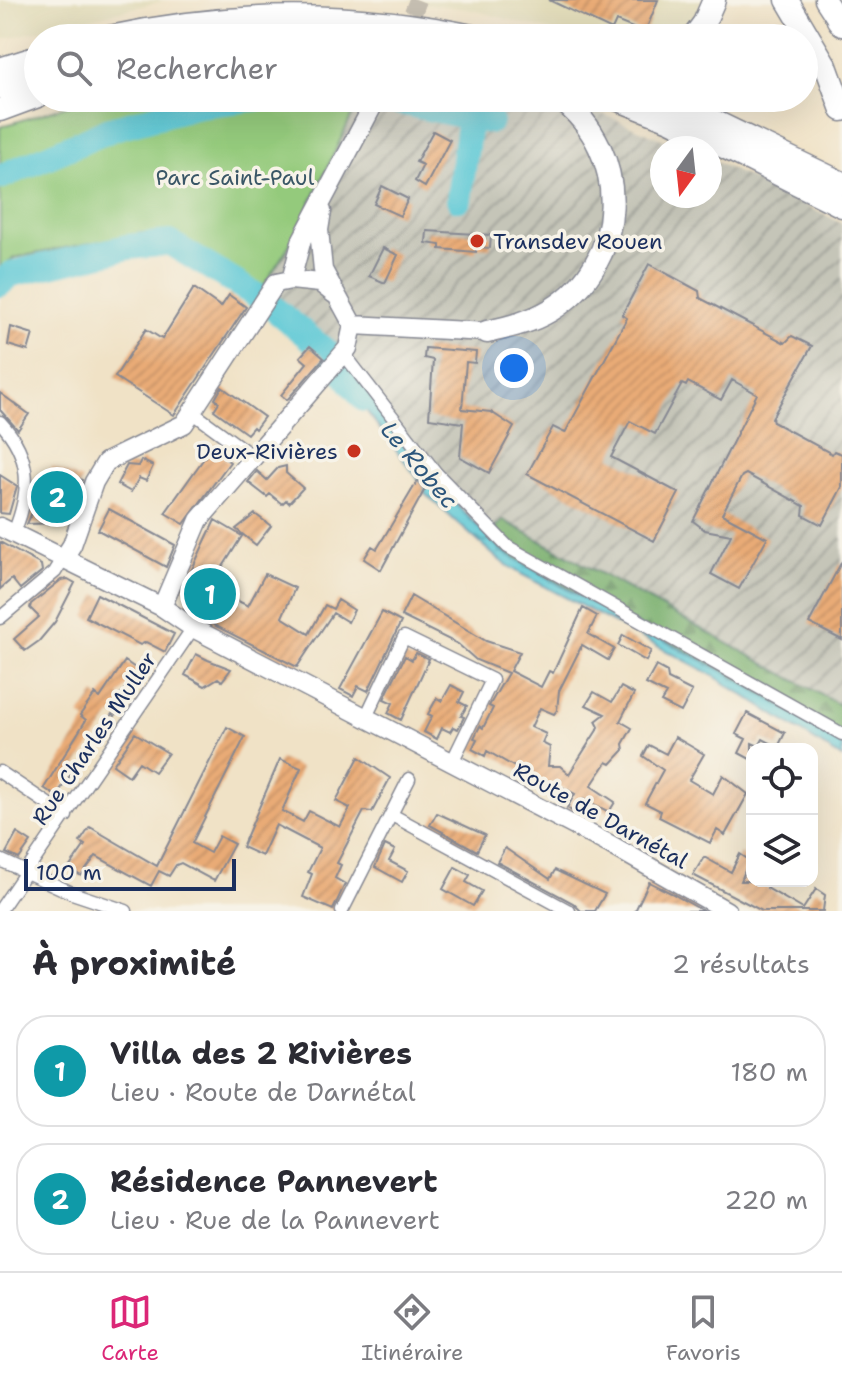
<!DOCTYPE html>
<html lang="fr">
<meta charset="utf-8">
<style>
:root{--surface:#fff;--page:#f7f7f7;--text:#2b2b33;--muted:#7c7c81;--line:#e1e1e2;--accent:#db2777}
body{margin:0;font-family:"Shantell Sans",sans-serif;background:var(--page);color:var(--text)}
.controls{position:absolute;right:24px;bottom:24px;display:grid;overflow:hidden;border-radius:16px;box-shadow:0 8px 32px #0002}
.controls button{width:72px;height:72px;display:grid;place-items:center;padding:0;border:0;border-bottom:2px solid var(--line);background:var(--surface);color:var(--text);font:40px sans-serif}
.compass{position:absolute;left:650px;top:136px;width:72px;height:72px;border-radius:50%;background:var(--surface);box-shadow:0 8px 32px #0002;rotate:195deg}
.scale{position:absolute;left:24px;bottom:20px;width:212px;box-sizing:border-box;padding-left:8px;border:4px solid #1b2f5e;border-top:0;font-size:22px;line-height:28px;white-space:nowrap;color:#1b2f5e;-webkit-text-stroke:6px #f7f3e8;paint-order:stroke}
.you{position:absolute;left:514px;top:368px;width:28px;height:28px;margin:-20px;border:6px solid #fff;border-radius:50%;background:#1a73e8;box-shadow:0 0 0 12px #1a73e833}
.badge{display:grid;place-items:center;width:52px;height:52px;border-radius:50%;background:var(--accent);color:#fff;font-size:26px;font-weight:700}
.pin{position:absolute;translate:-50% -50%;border:4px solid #fff;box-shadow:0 2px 8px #0006}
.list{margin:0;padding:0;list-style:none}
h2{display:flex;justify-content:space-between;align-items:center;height:104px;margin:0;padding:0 32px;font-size:34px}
h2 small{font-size:26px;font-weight:400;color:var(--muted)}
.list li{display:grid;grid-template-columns:52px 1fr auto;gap:24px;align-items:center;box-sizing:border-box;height:112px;margin:0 16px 16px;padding:0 16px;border:2px solid var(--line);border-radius:32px}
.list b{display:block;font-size:30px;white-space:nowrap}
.list p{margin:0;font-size:26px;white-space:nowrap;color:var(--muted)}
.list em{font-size:26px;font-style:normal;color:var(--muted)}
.icon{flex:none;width:44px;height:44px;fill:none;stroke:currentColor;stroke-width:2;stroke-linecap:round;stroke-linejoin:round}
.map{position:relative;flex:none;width:842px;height:911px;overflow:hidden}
.search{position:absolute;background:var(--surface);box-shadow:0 8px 32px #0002;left:24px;right:24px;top:24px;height:88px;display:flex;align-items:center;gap:20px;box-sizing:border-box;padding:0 28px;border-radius:44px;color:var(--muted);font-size:30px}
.sheet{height:360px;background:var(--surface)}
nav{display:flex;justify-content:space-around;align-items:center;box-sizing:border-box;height:112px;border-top:2px solid var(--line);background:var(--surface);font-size:22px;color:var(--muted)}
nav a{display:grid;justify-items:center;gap:4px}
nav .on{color:var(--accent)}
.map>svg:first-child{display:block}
</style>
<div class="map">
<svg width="842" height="911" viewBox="0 0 842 911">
<defs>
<pattern id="industrial-furrows" width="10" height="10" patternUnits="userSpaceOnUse" patternTransform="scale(2)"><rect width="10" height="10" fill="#c5c5b8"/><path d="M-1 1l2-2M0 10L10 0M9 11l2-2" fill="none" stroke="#9fa099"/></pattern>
<pattern id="forest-firs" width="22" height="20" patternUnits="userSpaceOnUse" patternTransform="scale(2)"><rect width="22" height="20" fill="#77ae6c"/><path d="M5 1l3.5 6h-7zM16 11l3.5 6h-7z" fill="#618e5c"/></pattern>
<pattern id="water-ripples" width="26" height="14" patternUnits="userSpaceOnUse" patternTransform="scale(2)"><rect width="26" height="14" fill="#5ec9d6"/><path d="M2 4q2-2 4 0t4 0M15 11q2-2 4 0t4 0" fill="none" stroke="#4da4b1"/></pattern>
<pattern id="building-hatch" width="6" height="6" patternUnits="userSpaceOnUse" patternTransform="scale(2)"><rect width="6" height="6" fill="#e9ab76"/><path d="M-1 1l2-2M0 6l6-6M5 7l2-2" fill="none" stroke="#c79368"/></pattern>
</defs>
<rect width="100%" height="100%" fill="#f7f3e8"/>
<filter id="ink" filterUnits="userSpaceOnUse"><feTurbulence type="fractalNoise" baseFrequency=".0125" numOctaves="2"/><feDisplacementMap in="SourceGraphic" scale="16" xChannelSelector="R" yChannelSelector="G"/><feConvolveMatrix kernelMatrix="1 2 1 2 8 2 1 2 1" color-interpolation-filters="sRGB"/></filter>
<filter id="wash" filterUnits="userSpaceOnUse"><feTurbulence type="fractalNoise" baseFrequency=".006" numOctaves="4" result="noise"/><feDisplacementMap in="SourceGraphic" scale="32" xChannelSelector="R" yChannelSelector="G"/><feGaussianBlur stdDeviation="1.8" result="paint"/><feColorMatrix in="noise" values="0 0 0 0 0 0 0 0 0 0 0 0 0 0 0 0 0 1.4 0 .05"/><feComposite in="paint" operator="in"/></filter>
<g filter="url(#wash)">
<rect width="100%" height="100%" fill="#f0e2c6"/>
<path fill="#e2dcba" d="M0,0H167L0,40Z
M401,0H702L694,19L676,38H577L473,10Z"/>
<path fill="url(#industrial-furrows)" d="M360,98H545L605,115L683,148H662V196H710V159L842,223V706L503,520L487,537L418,464L346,367L263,287L297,233Z"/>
<path fill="url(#forest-firs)" stroke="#496e65" stroke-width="2" d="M503,520L842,706V744L722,670L518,561L487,537Z"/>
<path fill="#94ca7c" stroke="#587c6d" stroke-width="2" d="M90,98H360L297,233L263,287L173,233H141L14,258L0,268V127Z"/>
<path fill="url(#water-ripples)" stroke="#3c7c9a" stroke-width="2" d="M346,367L430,478L501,550L584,599L729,674L842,744V758L709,673L521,574L498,559L423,492L425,488L340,376Z"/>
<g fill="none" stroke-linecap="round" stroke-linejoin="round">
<path stroke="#5ec9d6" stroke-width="26" d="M385,99L490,121
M0,177L114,128L199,105L257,98
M459,199L470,116
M0,284L11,274L128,247L170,243L262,299L329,354L364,399"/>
</g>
<g id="blocks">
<path fill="url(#building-hatch)" d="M549,0H658L645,33L616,21L612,30Z
M433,131L450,140L425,187L415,181L423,165L416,162Z
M382,186L408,199L400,216L374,204Z
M427,231L491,235L490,248L476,247V252L440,249V245L426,243Z
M383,248L398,255L385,283L369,276Z
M649,264L699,291L700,298L785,343L792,336L812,346L772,418L773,422L832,454L834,451L842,454V487L822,525L803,515L804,506L746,474L742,476L722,514L767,538L739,589L711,574L731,535L705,530L693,521L757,394L732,380L721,400L688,382L686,386L682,384L655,434L630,421L611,457L679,493L654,541L527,474L553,427L565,433L627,318L622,315Z
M194,288L221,307L229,295L246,307L174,415L115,377L146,329L162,339Z
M11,327L33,334L28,351L8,345Z
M310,346L324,358L287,400L281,395L307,363L300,357Z
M425,348L476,352L475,363L466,362L462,409L491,412L514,427L489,473L460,457L463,423L429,418L433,360L424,358Z
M222,387L264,417L255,429L253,427L247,434L214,410L219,402L215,399Z
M0,393L29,414L18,430L0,410Z
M215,443L227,452L223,457L230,462L184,524L165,513Z
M141,460L153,466L146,481L139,478L131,492L117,484L127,465L138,466Z
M286,466V473L303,488L289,503L286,500L282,504L270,494L267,497L248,482L257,471L267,480L278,468Z
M52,467L82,480L63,523L27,524Z
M0,475L17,486L9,514L0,513Z
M418,480L425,489L381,570L364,559L372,546L377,549Z
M109,509L175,545L166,567L98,530Z
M255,514L271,526L256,545L236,529Z
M215,520L242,536L219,573L232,579L228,587L234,599L248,606L265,574L295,588L282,617L309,634L325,605L333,609L338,600L354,610L348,622L333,613L297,667L206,621L186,589V582Z
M0,542L41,565L42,571L20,589L12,579L0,589Z
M842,561V640L809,623Z
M68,579L75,583L55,622L39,641L25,651L14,639L39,617L30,608L31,604L61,580Z
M97,594L174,634L165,652L146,642L140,645L86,617Z
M411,596L486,641L520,652L510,671L541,687L549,671L553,673L583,608L597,616L588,634L614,649L608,660L582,645L559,691L557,710L554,714L540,708L531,727L546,734L542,743L550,747L548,766H560L569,774L599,727L596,721L605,714L586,705L594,692L612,702L621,687L634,694L620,721L632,728L623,744L624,750L611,764L607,762L591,786L615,802L609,812L584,799L577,814L567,808L575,794L552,782L549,787L487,751L485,756L472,749L477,739L474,738L480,726L483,728L493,708L489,706L508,673L476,660L458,644L401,616Z
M382,612L401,622L368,691L358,686L353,696L340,689Z
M623,635L651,651L646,661L618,645Z
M416,653L429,659L401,720L388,713L393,703L384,699L405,656L412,660Z
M196,654L208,660L231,669L222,681L218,678L205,686L185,675Z
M125,661L138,670L119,697L125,701L115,716L112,714L56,796L44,788L86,720L80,715L95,694L100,698Z
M656,666L667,672L668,679L692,691L681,712L661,702L666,694L646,684Z
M451,685L464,692L459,702L467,706L461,716L464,717L458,729L453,727L450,732L442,728L437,739L424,732L432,716L428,714L437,698L442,701Z
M747,713L785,733L778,747L763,739L759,746L752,743V760L739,753L746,739L736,734Z
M227,727L245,737L192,843L210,853L219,836L234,844L214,881L181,863L176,865L169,876L159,871L151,886L96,856L81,876L69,868L85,845L80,842L90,827L157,866Z
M135,733L168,753L154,772L139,762L129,776L113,765Z
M675,737L704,754L689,780L713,794L723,775L748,794L725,835L717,830L710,843L659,817L661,811L645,803L663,770L643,756L649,745L666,754Z
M359,757L390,778L372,812L364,811L337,863L341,865L335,878L345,884L333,910L303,897L312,874L308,872L320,848L276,825L262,856L242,847L280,759L301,768L282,811L303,822L309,811L340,827L350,808L336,801Z
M437,813L485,835L477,851L430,825Z
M17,833L31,842L19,859L6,853Z
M385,845L395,850L389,861L408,871L402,882L375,867Z
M505,848L550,879L555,870L605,894L595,911H581L573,903L497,862Z
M740,854L749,860L741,881H770L767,888L803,909L816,889L825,895L823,911H762L693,875L704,857L731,872Z
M455,867L470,875L466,882L482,891L473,906L443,889Z
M649,882L671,893L703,911H635Z"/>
</g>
</g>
<g filter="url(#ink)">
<use href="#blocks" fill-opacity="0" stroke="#868892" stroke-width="2"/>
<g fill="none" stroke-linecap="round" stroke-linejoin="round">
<path stroke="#c5beb1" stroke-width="18" stroke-dasharray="18 9" stroke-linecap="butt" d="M403,38L418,0"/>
<defs>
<path id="street" d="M344,354L436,473L508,547L842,734
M192,412L252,456
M0,422C33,457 31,492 13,535
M0,618L55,572L63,559
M366,717L404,637L492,680L452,762
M0,772L66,816
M392,815L569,911
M0,860L72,893L126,911
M0,910L193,628
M342,911L409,779"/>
<path id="secondary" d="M291,280L320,283L334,294
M353,325L487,332
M0,527L162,607L193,628L611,845L727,911
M63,559L72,545L94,482L106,462L184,424L276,283L291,280L302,239L377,98
M162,607L199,520L348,348L353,325L323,270L319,230L322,211"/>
<path id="primary" d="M825,0L838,20"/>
<path id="highway" d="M787,0L826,66L842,110
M838,20L842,25
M105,38C229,11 356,10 481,38
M222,38L325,35L366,38
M693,38L704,23L714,0
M0,69L38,57
M0,87L38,74
M614,98L670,120L842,206
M666,98L842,183
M0,110L38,96
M487,332C509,327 531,322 551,310C629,262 632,152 559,98"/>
</defs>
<use href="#street" stroke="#868892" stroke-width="15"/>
<use href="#secondary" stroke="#868892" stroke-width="21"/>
<use href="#primary" stroke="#868892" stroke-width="23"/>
<use href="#highway" stroke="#868892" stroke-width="25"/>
<use href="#street" stroke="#fff" stroke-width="12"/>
<use href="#secondary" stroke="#fff" stroke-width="18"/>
<use href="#primary" stroke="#fff" stroke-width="20"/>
<use href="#highway" stroke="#fff" stroke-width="22"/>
</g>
</g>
<g fill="#c8321e" stroke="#f7f3e8" stroke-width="3">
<circle cx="477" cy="241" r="8"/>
<circle cx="354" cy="451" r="8"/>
</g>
<g text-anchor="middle" stroke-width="7" stroke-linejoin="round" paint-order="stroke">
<g font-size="22" fill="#395666" stroke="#f7f3e8">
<text x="235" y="185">Parc Saint-Paul</text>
</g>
<g font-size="22" fill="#1b2f5e" stroke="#f7f3e8" text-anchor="start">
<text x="493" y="249">Transdev Rouen</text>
<text x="338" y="459" text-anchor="end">Deux-Rivières</text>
</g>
<g font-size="22" fill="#1b2f5e" stroke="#f7f3e8">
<text transform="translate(94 738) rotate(-56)" y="8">Rue Charles Muller</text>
<text transform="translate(601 815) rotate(29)" y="8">Route de Darnétal</text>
</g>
<g font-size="24" font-style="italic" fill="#2c567c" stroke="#f7f3e8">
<text transform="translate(419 465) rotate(50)" y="8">Le Robec</text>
</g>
</g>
</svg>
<div class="controls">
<button><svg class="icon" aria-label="locate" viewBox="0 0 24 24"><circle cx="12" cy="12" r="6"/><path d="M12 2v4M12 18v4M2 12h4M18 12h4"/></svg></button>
<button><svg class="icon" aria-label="layers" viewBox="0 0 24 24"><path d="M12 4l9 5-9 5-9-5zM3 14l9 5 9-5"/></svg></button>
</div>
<svg class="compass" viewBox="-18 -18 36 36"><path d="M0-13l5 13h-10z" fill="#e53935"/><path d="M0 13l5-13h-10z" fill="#7c7c81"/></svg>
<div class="scale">100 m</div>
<div class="you"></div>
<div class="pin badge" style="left:210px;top:594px;background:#0f9aa8">1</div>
<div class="pin badge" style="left:57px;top:497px;background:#0f9aa8">2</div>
<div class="search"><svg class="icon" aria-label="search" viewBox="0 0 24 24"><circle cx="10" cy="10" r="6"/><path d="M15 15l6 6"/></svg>Rechercher</div>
</div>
<section class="sheet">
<h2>À proximité<small>2 résultats</small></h2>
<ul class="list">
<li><span class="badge" style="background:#0f9aa8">1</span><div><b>Villa des 2 Rivières</b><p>Lieu · Route de Darnétal</p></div><em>180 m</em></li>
<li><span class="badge" style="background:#0f9aa8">2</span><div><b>Résidence Pannevert</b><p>Lieu · Rue de la Pannevert</p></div><em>220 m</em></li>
</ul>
</section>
<nav>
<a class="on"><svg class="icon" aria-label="map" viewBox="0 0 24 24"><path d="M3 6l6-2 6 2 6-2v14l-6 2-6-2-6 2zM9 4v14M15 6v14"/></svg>Carte</a>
<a><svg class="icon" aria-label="directions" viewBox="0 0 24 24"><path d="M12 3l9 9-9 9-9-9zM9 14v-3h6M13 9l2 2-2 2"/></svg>Itinéraire</a>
<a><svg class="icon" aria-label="saved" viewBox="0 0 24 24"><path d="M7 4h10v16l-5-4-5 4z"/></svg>Favoris</a>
</nav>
